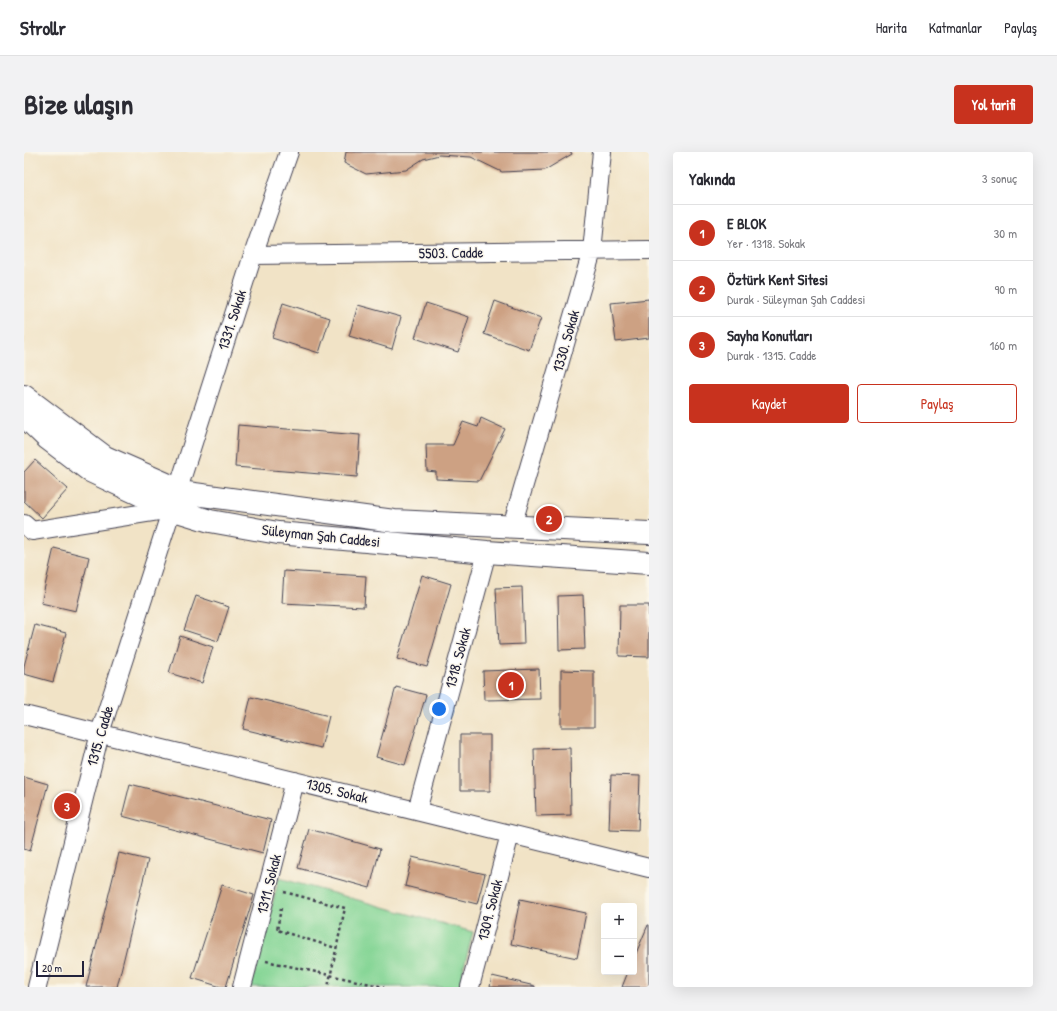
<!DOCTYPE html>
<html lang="tr">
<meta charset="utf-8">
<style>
:root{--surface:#fff;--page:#f2f2f3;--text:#2b2b33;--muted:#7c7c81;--line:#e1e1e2;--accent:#c8321e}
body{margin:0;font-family:"Patrick Hand",sans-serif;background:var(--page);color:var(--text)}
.controls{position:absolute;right:12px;bottom:12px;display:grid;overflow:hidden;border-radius:4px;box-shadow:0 4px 16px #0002}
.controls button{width:36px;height:36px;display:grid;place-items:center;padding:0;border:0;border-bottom:1px solid var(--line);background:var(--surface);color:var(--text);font:20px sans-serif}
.scale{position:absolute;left:12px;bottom:10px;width:48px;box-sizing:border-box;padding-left:4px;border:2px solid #22223b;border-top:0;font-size:11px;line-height:14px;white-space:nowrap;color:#22223b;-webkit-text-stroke:3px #fbf7ec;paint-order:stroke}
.you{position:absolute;left:415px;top:557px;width:14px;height:14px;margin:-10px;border:3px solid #fff;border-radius:50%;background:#1a73e8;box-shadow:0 0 0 6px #1a73e833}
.badge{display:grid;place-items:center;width:26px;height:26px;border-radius:50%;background:var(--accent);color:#fff;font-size:13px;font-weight:700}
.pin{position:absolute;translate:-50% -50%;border:2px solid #fff;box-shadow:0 1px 4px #0006}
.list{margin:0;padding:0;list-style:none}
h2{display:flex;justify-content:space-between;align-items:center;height:52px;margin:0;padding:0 16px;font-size:17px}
h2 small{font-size:13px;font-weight:400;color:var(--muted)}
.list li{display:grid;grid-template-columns:26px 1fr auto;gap:12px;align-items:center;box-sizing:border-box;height:56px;padding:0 16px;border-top:1px solid var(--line)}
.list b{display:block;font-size:15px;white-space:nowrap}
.list p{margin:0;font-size:13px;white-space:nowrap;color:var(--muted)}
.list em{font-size:13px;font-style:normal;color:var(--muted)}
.actions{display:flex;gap:8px;padding:12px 16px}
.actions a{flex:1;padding:9px 0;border:1px solid var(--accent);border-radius:4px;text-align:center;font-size:14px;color:var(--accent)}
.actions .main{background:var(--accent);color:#fff}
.map{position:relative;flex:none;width:625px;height:835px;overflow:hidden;border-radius:4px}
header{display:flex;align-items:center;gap:24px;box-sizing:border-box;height:56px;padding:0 20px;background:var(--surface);border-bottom:1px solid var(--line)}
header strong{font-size:19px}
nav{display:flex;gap:22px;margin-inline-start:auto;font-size:14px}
.intro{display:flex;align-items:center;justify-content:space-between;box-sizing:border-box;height:96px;padding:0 24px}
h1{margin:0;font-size:28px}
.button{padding:10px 18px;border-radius:4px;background:var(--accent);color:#fff;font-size:14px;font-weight:700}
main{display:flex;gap:24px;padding:0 24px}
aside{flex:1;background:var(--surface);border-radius:4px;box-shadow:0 4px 16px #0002}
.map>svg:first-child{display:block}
</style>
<header>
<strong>Strollr</strong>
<nav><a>Harita</a><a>Katmanlar</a><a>Paylaş</a></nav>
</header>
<div class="intro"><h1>Bize ulaşın</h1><a class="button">Yol tarifi</a></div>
<main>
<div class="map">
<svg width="625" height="835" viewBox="0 0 625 835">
<rect width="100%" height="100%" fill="#fbf7ec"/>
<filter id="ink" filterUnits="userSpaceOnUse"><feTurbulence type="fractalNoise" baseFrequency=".025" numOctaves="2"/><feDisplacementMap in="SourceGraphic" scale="8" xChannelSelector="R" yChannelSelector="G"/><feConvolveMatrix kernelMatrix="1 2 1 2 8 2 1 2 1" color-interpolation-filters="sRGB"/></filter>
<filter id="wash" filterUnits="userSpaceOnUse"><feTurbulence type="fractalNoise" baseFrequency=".012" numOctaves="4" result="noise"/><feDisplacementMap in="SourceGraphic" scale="16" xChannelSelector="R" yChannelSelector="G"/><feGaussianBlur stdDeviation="0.9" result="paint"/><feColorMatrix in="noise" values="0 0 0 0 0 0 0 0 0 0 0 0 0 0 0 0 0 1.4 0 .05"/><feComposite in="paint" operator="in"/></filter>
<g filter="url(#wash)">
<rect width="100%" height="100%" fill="#f1e3c6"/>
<path fill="#85d595" stroke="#547c68" d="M255,726L449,780L435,835H227Z"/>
<g id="blocks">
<path fill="#cda183" d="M322,0H547L548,2L521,18L478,20L447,5L415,3L399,7L382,18L342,22L320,11Z
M625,147V186L592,190L587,151Z
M471,149L517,166L505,198L460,182Z
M259,151L306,166L295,201L248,186Z
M402,151L445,165L434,200L391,186Z
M334,153L377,165L368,197L325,184Z
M457,266L481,277L455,329L412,327V320L403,319L402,293H429L439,270L454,275Z
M214,273L336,283L333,325L211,315Z
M11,308L44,337L18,366L0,349V320Z
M30,396L65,405L52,459L17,451Z
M260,419L342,424L340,455L258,451Z
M398,423L427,432L403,515L373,507Z
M498,435L500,492L475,493L472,436Z
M559,443L561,497L535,498L534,444Z
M172,444L205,455L194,489L160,478Z
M596,453H625V505L595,504Z
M11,473L42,481L29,530L0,522V514Z
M156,484L189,495L178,531L145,521Z
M515,517L516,547L460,548L459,519Z
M537,518L570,519V575H537Z
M372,535L402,543L381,613L352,605Z
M227,545L305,564L297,596L219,577Z
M436,583H466V639H436Z
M546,596L547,663L512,664L510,597Z
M587,623L616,624L614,679L585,678Z
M0,625L24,632L6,699L0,697Z
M106,632L247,668L239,701L98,664Z
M285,677L356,697L346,736L274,716Z
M95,701L124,708L93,835H62Z
M388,705L461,722L453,752L381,734Z
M198,733L230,743L202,835H197L168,826Z
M496,747L562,761L553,806L487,792Z
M624,773H625V835H598L604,820H610V806Z
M468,824L511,834V835H466Z"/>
</g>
</g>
<g filter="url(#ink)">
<use href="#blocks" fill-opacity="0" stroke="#413f50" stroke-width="1"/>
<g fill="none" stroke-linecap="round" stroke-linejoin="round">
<defs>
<path id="street" d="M229,103L625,98
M0,372L8,379L147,357
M488,374L568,99L578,0
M0,563L625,716
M393,659L463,400
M13,835L76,581L229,103L265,0
M218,835L271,629
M446,835L486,682"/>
<path id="secondary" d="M0,244L81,305L163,341L370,369L625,381
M0,264L24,287L66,319L147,357L186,369L254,381L463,400L625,411"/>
</defs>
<use href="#street" stroke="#413f50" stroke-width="20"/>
<use href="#secondary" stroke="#413f50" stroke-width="24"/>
<path stroke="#413f50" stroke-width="2.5" stroke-dasharray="3 3" stroke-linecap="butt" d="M260,740L321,756L304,835
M257,756L253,778L312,796
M242,809L360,835"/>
<use href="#street" stroke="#fff" stroke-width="18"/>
<use href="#secondary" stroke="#fff" stroke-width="22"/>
</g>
</g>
<g text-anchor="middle" stroke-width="3" stroke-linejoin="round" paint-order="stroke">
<g font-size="15" fill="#22223b" stroke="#fbf7ec">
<text transform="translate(427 101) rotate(-1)" y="5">5503. Cadde</text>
<text transform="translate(208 168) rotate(-72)" y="5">1331. Sokak</text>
<text transform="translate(542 189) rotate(-74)" y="5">1330. Sokak</text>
<text transform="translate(297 384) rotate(6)" y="5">Süleyman Şah Caddesi</text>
<text transform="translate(434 506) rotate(-75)" y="5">1318. Sokak</text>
<text transform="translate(76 584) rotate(-74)" y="5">1315. Cadde</text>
<text transform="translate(313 639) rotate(14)" y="5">1305. Sokak</text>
<text transform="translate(245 732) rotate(-76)" y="5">1311. Sokak</text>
<text transform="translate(466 758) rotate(-76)" y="5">1309. Sokak</text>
</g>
</g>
</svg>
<div class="controls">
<button>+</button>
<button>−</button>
</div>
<div class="scale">20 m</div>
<div class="you"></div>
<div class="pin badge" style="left:487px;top:533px">1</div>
<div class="pin badge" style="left:525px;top:367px">2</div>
<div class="pin badge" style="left:43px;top:654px">3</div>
</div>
<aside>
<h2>Yakında<small>3 sonuç</small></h2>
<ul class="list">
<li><span class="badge">1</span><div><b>E BLOK</b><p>Yer · 1318. Sokak</p></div><em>30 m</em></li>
<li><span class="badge">2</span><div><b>Öztürk Kent Sitesi</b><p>Durak · Süleyman Şah Caddesi</p></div><em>90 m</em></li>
<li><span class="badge">3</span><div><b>Sayha Konutları</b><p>Durak · 1315. Cadde</p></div><em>160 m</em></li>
</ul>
<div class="actions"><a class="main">Kaydet</a><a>Paylaş</a></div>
</aside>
</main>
